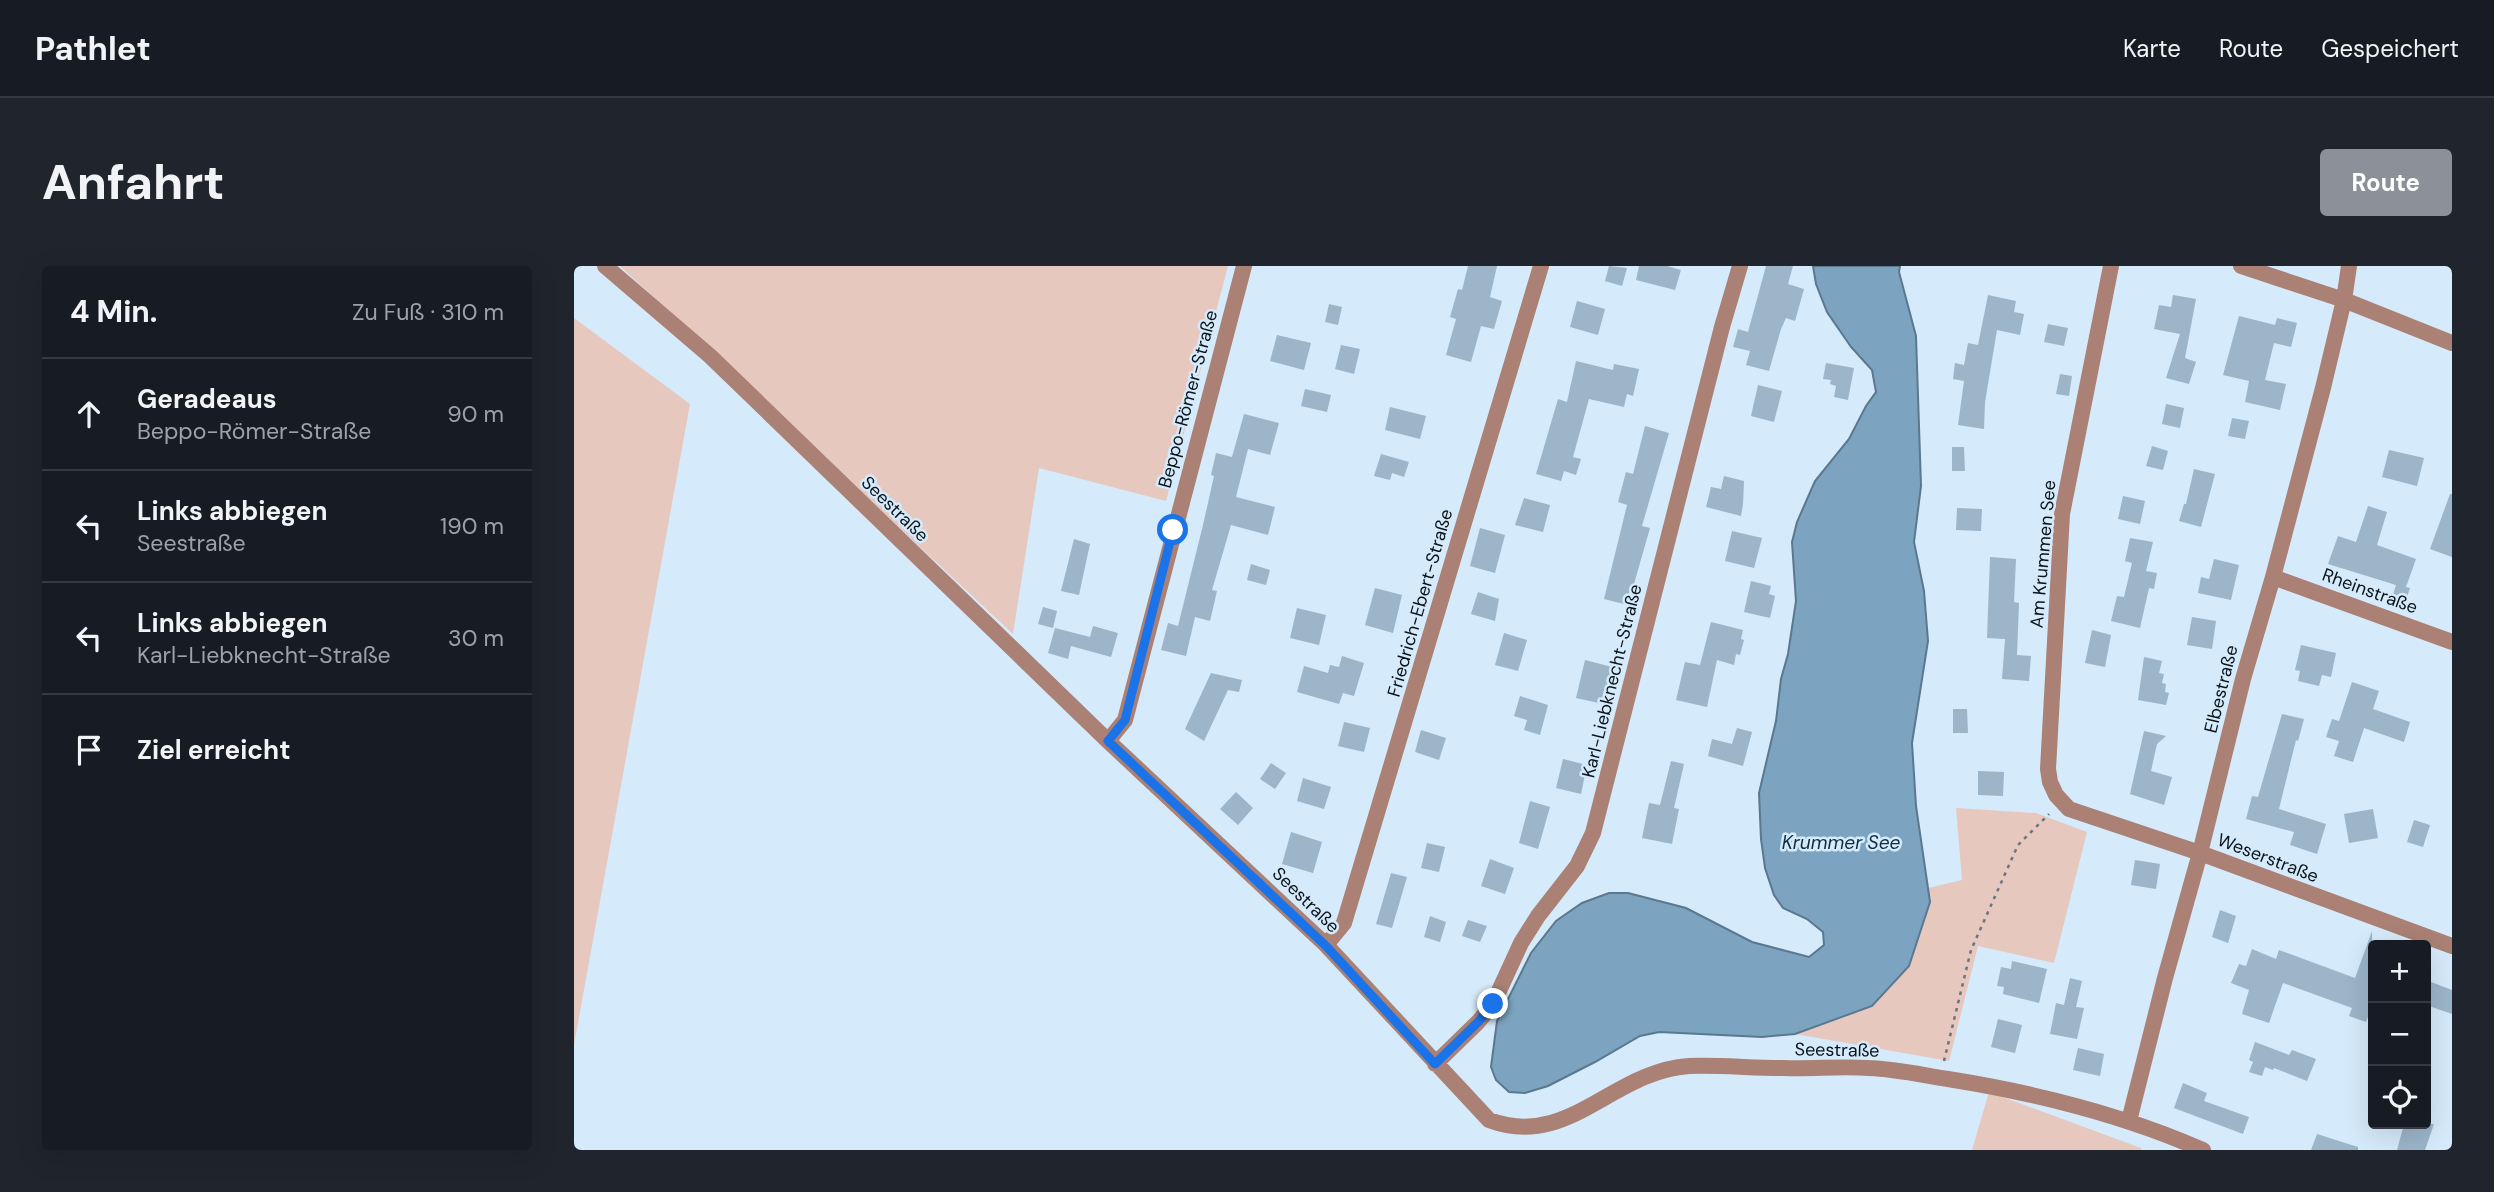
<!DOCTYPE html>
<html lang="de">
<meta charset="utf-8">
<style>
:root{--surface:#171b24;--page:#20242c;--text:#f1f3f6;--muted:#9ea1a6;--line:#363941;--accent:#8c9099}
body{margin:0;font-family:"DM Sans",sans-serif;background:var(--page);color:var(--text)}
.controls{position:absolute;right:21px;bottom:21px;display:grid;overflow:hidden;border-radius:7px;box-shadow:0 7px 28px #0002}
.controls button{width:63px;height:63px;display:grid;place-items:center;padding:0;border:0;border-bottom:2px solid var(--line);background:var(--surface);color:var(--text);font:35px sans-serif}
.stop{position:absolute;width:21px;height:21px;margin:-16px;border:5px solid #1a73e8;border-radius:50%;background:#fff}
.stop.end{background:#1a73e8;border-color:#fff;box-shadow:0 2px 7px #0008}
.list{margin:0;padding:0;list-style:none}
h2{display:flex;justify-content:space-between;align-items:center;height:91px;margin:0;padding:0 28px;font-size:30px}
h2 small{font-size:23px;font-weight:400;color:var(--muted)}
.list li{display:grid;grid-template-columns:46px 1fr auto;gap:21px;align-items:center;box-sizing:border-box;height:112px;padding:0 28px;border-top:2px solid var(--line)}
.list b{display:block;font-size:26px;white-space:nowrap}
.list p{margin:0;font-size:23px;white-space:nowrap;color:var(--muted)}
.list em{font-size:23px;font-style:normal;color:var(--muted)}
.icon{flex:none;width:38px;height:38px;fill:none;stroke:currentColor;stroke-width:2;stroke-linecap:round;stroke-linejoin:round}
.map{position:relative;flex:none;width:1878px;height:884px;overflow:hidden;border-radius:7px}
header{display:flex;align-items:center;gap:42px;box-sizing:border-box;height:98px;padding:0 35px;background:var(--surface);border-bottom:2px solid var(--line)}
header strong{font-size:33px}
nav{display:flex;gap:38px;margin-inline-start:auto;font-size:24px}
.intro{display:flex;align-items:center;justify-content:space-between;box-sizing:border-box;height:168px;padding:0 42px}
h1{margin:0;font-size:49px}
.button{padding:18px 32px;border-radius:7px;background:var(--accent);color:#fff;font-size:24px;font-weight:700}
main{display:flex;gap:42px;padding:0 42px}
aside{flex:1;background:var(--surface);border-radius:7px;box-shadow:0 7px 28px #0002}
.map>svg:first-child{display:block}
</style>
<header>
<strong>Pathlet</strong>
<nav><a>Karte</a><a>Route</a><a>Gespeichert</a></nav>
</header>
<div class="intro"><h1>Anfahrt</h1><a class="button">Route</a></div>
<main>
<aside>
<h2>4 Min.<small>Zu Fuß · 310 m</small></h2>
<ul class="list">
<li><svg class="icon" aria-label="ahead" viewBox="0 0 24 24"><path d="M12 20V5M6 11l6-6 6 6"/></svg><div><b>Geradeaus</b><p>Beppo-Römer-Straße</p></div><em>90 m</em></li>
<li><svg class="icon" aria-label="left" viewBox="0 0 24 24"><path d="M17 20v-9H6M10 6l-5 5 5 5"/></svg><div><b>Links abbiegen</b><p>Seestraße</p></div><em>190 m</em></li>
<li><svg class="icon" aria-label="left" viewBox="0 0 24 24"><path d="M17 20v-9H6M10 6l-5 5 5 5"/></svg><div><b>Links abbiegen</b><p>Karl-Liebknecht-Straße</p></div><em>30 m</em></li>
<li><svg class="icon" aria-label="arrive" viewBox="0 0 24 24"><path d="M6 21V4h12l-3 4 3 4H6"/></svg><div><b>Ziel erreicht</b></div></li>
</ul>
</aside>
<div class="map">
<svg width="1878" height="884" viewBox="0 0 1878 884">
<rect width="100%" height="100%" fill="#d5eafa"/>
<path fill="#e7c8bf" d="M46,0H654L592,235L465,202L439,368Z
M0,52L116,138L0,779Z
M1382,542L1462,547L1513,566L1480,697L1404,680L1375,795L1221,768L1272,751L1356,637L1354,622L1388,614Z
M1415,826L1567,882V884H1398Z"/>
<path fill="#7ca4c0" stroke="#5a788e" stroke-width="2" d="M1239,0H1326L1325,6L1342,70L1347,220L1340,276L1350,325L1354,375L1338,477L1342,540L1356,636L1335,700L1298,740L1221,768L1188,771L1085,766L1066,770L1021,796L974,820L951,827L935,826L922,814L917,801L923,755L957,687L982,655L1008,637L1035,627H1054L1112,642L1178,676L1235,691L1250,679L1249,666L1233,653L1209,642L1200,629L1191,602L1187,573L1185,527L1202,455L1207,413L1214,388L1222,335L1218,276L1223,256L1241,215L1275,173L1292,140L1302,126L1298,104L1277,81L1253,46L1242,18Z"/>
<path fill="#9cb5c9" d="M894,0H923L916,31L928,35L920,63L907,60L897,96L872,89L882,53L876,51L884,23L888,24Z
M1035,0L1053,2L1048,20L1031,15Z
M1065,0H1093L1107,4L1101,24L1062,14Z
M1192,0H1219L1214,18L1230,23L1221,55L1212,52L1207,63L1195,105L1172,99L1176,85L1159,81L1164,63L1174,66Z
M1414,29L1442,35L1440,46L1450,48L1446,69L1423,64L1411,136L1410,163L1384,159L1390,115L1379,113L1381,97L1390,99L1394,77L1404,79Z
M1599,29L1622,33L1611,92L1622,96L1615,118L1592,112L1606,68L1580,63L1585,39L1597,41Z
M1003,35L1031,43L1024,69L996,61Z
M755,38L768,41L764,59L751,56Z
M1665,50L1701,59L1703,52L1723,57L1717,81L1700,77L1691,114L1712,118L1706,144L1671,136L1675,115L1649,109Z
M1474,58L1494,62L1490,80L1470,76Z
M703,69L737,77L730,104L696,95Z
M767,79L786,83L780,108L761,103Z
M1002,95L1039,104L1040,98L1065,103L1059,130L1053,128L1050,141L1015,133L999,191L1007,193L1002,209L990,205L987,215L962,208L984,133L993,136Z
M1252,97L1280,102L1274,134L1260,131L1262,120L1256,118L1257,114L1249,113Z
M1486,108L1498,110L1495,130L1482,128Z
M1184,119L1208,125L1200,156L1177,150Z
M731,123L757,129L753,146L727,140Z
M1592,138L1610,142L1606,162L1588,158Z
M816,141L852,150L846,173L811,164Z
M670,148L705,157L696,189L674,183L662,231L701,241L694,269L657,259L638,324L643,325L636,355L621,351L612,390L587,384L594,357L604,360L629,259L640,210L637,209L642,187L658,191Z
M1658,152L1675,155L1671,173L1654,170Z
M1071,160L1095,167L1068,260L1076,262L1054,339L1030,333L1053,239L1044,236L1052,206L1059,208Z
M1578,180L1594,185L1589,204L1572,200Z
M1378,181H1390L1391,205H1378Z
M1815,184L1850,192L1843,220L1808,211Z
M807,188L835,196L830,211L818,207L816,214L800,210Z
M1620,203L1641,208L1627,261L1605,255L1610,238H1612Z
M1150,210L1170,215L1169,238L1167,250L1132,241L1137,221L1147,223Z
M1876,228H1878V291L1856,283Z
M1549,230L1571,235L1566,258L1544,253Z
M950,232L976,239L969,266L941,259Z
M1794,240L1813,246L1803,279L1842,293L1832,321L1836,322L1831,337L1818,332L1822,319L1754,298L1764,270L1782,276Z
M1383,242L1408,243L1407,265L1382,264Z
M906,262L931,269L921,307L896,300Z
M1158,265L1188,272L1180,302L1151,295Z
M1556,272L1579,276L1572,305L1583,307L1580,323L1575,322L1566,362L1537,355L1543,330L1550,331L1558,297L1551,295Z
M500,273L516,278L505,329L487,325Z
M1416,291L1442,293L1440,336L1445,337L1443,389L1457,390L1455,415L1428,413L1431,373L1413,372Z
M1640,293L1665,299L1657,334L1624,327L1627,311L1635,313Z
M677,298L696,304L692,319L673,314Z
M1177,315L1197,320L1195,328L1201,330L1196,352L1170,346Z
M801,322L828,329L819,367L791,359Z
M904,326L925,333L921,355L897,348Z
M469,341L483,345L479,362L464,358Z
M723,342L752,349L745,379L716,372Z
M1618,351L1642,355L1638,383L1613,379Z
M1137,356L1169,364L1167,373L1170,374L1166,389L1162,388L1160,399L1143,394L1133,441L1102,434L1111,396L1126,399Z
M519,360L544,367L537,391L497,380L494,393L474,387L481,362L516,371Z
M1518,364L1537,369L1531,401L1511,397Z
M930,367L953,374L944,405L921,399Z
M1727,379L1762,387L1757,411L1748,409L1745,420L1724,415L1726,405L1721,404Z
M768,390L790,397L780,430L769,427L765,438L723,426L730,400L754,407L756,399L765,401Z
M1570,391L1588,395L1585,407L1590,408L1588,417L1592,418L1591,426L1595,427L1592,439L1564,434Z
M1011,394L1038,401L1029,438L1002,432Z
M637,407L668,414L665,426L654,424L630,475L611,463Z
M1778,416L1805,425L1799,443L1836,456L1830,476L1790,462L1779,496L1760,490L1765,475L1752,471L1758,453L1765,455Z
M946,430L974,439L966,469L950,464L953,454L940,450Z
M1379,443H1393L1394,467H1379Z
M1708,448L1730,453L1724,475L1722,474L1705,543L1752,558L1743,588L1716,579L1720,566L1672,553L1678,530L1684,531Z
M770,456L796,462L790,486L764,480Z
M1163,462L1178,466L1169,500L1134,490L1138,473L1158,478Z
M847,464L872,472L865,494L841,486Z
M1570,465L1592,470L1583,478L1577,505L1598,511L1590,539L1556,528Z
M989,493L1013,499L1007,528L982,522Z
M1097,495L1110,498L1100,542L1105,543L1098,578L1068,572L1075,537L1086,539Z
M697,497L712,507L701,523L686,513Z
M1404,505L1430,506L1429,530L1404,529Z
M729,512L757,521L750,543L723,535Z
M662,526L679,542L664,559L646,543Z
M956,535L976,541L964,583L945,577Z
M1799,543L1804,572L1775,577L1770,548Z
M1840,554L1856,559L1849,581L1833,576Z
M717,566L748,576L739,607L708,598Z
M853,577L871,581L865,606L847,602Z
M916,593L940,602L931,628L907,620Z
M1561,594L1586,598L1582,623L1557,619Z
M817,607L833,611L818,662L802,658Z
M1646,644L1662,650L1654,677L1638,671Z
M856,650L872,656L866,676L850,671Z
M894,654L913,660L906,676L888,670Z
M1798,665L1799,737L1792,756L1775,750L1778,742L1709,717L1695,757L1668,748L1675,724L1657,717L1665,698L1672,700L1678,683L1702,693L1705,684L1781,712Z
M1438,695L1473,703L1465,737L1429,728L1430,721L1423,720L1427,701L1437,703Z
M1496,712L1508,715L1502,741L1510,742L1503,773L1476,768L1482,737L1490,739Z
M1852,714L1878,724V748L1852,739Z
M1424,753L1448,759L1441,787L1417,781Z
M1681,776L1715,789L1718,784L1742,793L1733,815L1700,802L1699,804L1691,801L1688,810L1675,806L1679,796L1675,794Z
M1504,782L1530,788L1526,810L1499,804Z
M1609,817L1633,827L1630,835L1675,851L1669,868L1600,842Z
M1830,858H1860L1851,884H1823Z
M1743,868L1784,881V884H1737Z"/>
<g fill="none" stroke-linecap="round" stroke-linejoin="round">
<path stroke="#687681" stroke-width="2.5" stroke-dasharray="3.5 5" stroke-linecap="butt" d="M1370,795L1397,684L1444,579L1475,548"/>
<path stroke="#aa8174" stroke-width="16" d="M31,0L136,90L534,475L752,679L915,854C994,884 1038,805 1115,800C1146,799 1179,802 1210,802C1239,803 1267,800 1295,802C1322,803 1348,809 1374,813C1462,827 1547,848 1629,884
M1537,0L1488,248L1474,503L1476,516L1482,529L1495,543L1626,587L1878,680
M1667,0L1770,34L1878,77
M1699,311L1878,376
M534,475L551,454L670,0
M752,679L770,657L967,0
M861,798L904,756L919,738L947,677L964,650L1003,600L1019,567L1148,61L1166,0
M1555,855L1591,712L1626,587L1669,413L1699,311L1749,122L1770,34L1775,0"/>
</g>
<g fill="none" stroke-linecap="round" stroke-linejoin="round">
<path stroke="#1a73e8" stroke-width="9" d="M599,264L551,454L534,475L752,680L861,798L904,756L919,738"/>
</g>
<g text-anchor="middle" stroke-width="5" stroke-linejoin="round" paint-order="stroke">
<g font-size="18" fill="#0a131a" stroke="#d5eafa">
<text transform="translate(614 133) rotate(-75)" y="6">Beppo-Römer-Straße</text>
<text transform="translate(321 243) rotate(44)" y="6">Seestraße</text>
<text transform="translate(1469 288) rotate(-85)" y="6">Am Krummen See</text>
<text transform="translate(1796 325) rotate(20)" y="6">Rheinstraße</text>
<text transform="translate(846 337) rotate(-74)" y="6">Friedrich-Ebert-Straße</text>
<text transform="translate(1038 415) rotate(-76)" y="6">Karl-Liebknecht-Straße</text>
<text transform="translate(1647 423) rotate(-76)" y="6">Elbestraße</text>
<text transform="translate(1694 592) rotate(21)" y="6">Weserstraße</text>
<text transform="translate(732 634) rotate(44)" y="6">Seestraße</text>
<text transform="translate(1263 784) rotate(1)" y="6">Seestraße</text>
</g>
<g font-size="19" font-style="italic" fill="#0c2d42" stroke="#d5eafa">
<text x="1267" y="583">Krummer See</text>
</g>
</g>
</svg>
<div class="controls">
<button>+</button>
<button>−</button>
<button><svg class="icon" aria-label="locate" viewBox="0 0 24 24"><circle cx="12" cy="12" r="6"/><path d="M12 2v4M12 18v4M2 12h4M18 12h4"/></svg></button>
</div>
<div class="stop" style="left:599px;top:264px"></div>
<div class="stop end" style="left:919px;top:738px"></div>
</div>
</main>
